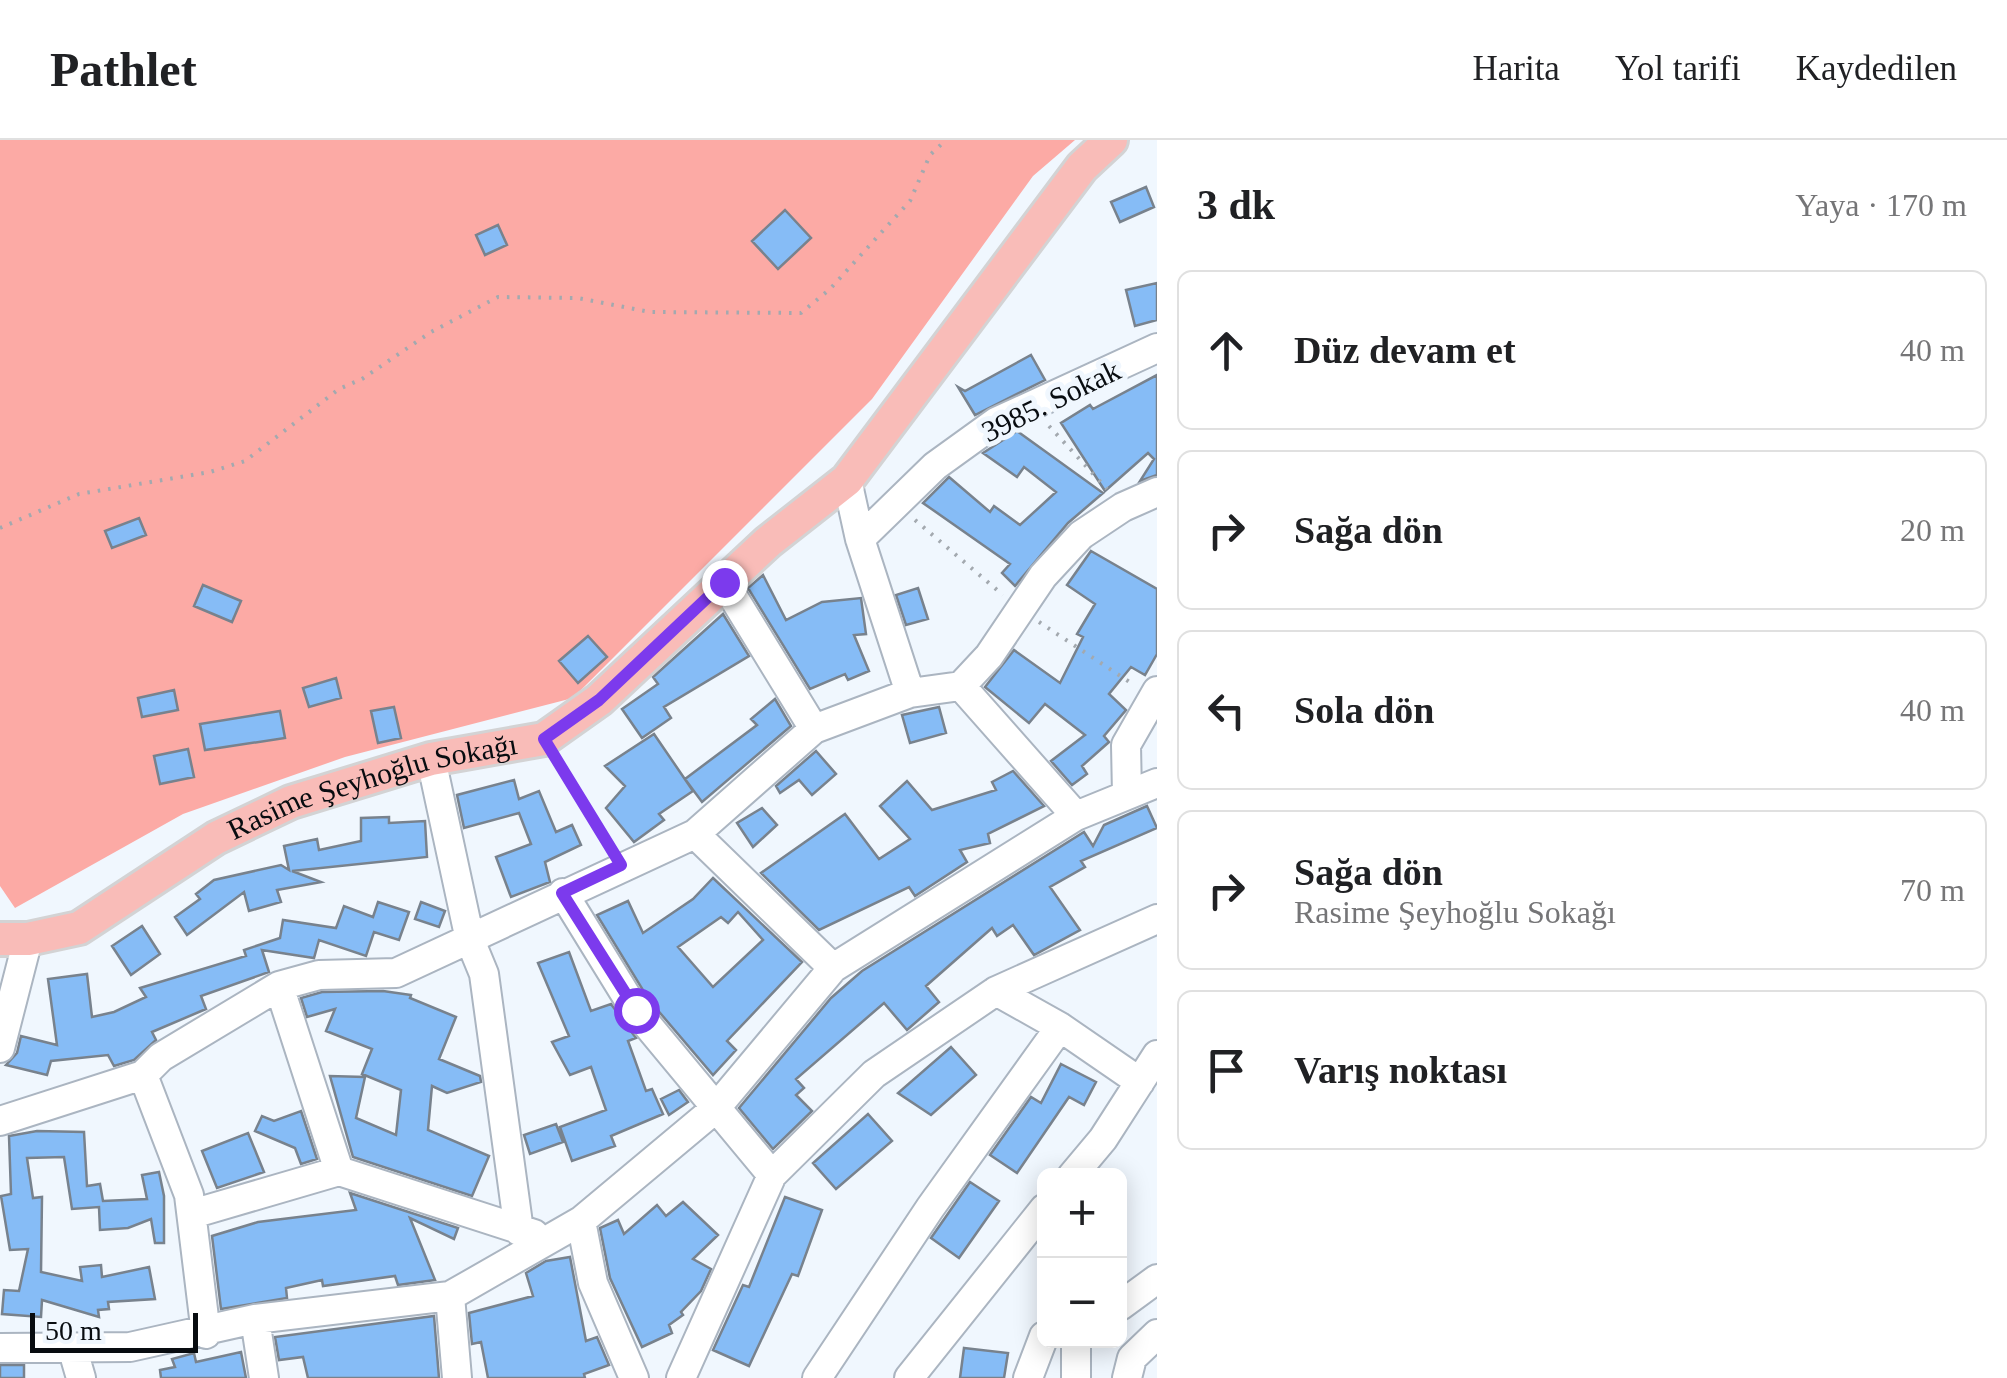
<!DOCTYPE html>
<html lang="tr">
<meta charset="utf-8">
<style>
:root{--surface:#fff;--page:#f6f6f6;--text:#202124;--muted:#757577;--line:#e0e0e0}
body{margin:0;font-family:"Times New Roman",serif;background:var(--page);color:var(--text)}
.controls{position:absolute;right:30px;bottom:30px;display:grid;overflow:hidden;border-radius:15px;box-shadow:0 5px 25px #0003}
.controls button{width:90px;height:90px;display:grid;place-items:center;padding:0;border:0;border-bottom:2px solid var(--line);background:var(--surface);color:var(--text);font:50px sans-serif}
.scale{position:absolute;left:30px;bottom:25px;width:168px;box-sizing:border-box;padding-left:10px;border:5px solid #080c10;border-top:0;font-size:28px;line-height:35px;white-space:nowrap;color:#080c10;-webkit-text-stroke:8px #f0f7fe;paint-order:stroke}
.stop{position:absolute;width:30px;height:30px;margin:-22px;border:8px solid #7c3aed;border-radius:50%;background:#fff}
.stop.end{background:#7c3aed;border-color:#fff;box-shadow:0 2px 10px #0008}
.list{margin:0;padding:0;list-style:none}
h2{display:flex;justify-content:space-between;align-items:center;height:130px;margin:0;padding:0 40px;font-size:42px}
h2 small{font-size:32px;font-weight:400;color:var(--muted)}
.list li{display:grid;grid-template-columns:65px 1fr auto;gap:30px;align-items:center;box-sizing:border-box;height:160px;margin:0 20px 20px;padding:0 20px;border:2px solid var(--line);border-radius:15px}
.list b{display:block;font-size:38px;white-space:nowrap}
.list p{margin:0;font-size:32px;white-space:nowrap;color:var(--muted)}
.list em{font-size:32px;font-style:normal;color:var(--muted)}
.icon{flex:none;width:55px;height:55px;fill:none;stroke:currentColor;stroke-width:2;stroke-linecap:round;stroke-linejoin:round}
.map{position:relative;flex:none;width:1157px;height:1238px;overflow:hidden}
header{display:flex;align-items:center;gap:60px;box-sizing:border-box;height:140px;padding:0 50px;background:var(--surface);border-bottom:2px solid var(--line)}
header strong{font-size:48px}
nav{display:flex;gap:55px;margin-inline-start:auto;font-size:35px}
main{display:flex}
aside{flex:1;background:var(--surface)}
.map>svg:first-child{display:block}
</style>
<header>
<strong>Pathlet</strong>
<nav><a>Harita</a><a>Yol tarifi</a><a>Kaydedilen</a></nav>
</header>
<main>
<div class="map">
<svg width="1157" height="1238" viewBox="0 0 1157 1238">
<rect width="100%" height="100%" fill="#f0f7fe"/>
<path fill="#fcaaa5" d="M0,0H1075L1033,36L872,259L573,558L345,617L183,674L15,768L0,746Z"/>
<path fill="#86bcf6" stroke="#78828d" stroke-width="2.5" fill-rule="evenodd" d="M1146,47L1154,67L1120,82L1111,62Z
M785,70L811,98L778,129L752,101Z
M498,85L507,105L485,115L476,95Z
M1157,143V180L1135,186L1126,150Z
M1031,215L1045,240L975,275L958,247L965,251Z
M1157,235V335L1140,341L1154,319L1148,313L1105,351L1061,283L1090,265L1093,269Z
M1017,291L1103,353L1068,383L1015,446L1002,433L1010,424L923,363L949,337L990,372L994,366L1020,385L1056,352L1024,327L1017,337L983,313Z
M139,378L146,395L112,408L105,391Z
M1091,411L1157,449V514L1145,535L1131,527L1109,554L1126,570L1104,596L1109,602L1082,626L1087,634L1072,645L1051,621L1085,595L1045,564L1029,583L985,547L1014,510L1060,543L1083,497L1077,494L1095,464L1067,445Z
M763,435L786,480L822,462L861,458L866,494L854,495L869,531L848,540L845,534L810,549L748,448Z
M203,445L241,461L232,482L194,466Z
M918,448L928,479L906,485L896,455Z
M723,474L749,516L664,567L671,578L642,598L622,569L658,544L653,537Z
M588,496L607,517L578,543L559,521Z
M336,538L341,558L309,567L303,548Z
M174,550L178,570L142,577L138,558Z
M775,559L791,586L702,662L685,639L757,585L751,579Z
M394,567L401,598L378,603L371,571Z
M939,567L946,593L910,603L902,575Z
M280,571L285,598L205,610L200,584Z
M654,594L693,651L659,674L664,680L634,702L606,668L625,646L605,626Z
M188,609L194,637L160,644L154,616Z
M816,611L836,634L812,655L799,640L780,653L776,646Z
M1013,631L1044,666L988,694L990,703L960,710L967,722L915,756L909,747L819,790L761,733L845,674L879,719L910,699L880,666L907,641L932,670L996,650L992,642Z
M514,640L519,659L539,651L556,692L572,685L581,705L545,722L550,742L511,757L496,717L531,704L519,673L464,688L457,655Z
M1147,666L1157,688L1081,721L1085,727L1050,747L1080,790L1034,815L1013,785L997,796L992,788L926,846L939,862L907,890L884,863L796,939L804,948L796,955L812,971L773,1009L739,968L831,858L862,831L1084,692L1093,706L1104,685Z
M762,668L777,685L753,707L737,683Z
M389,677V683L425,681L427,717L292,731L321,742L277,750L281,762L249,771L244,752L187,795L175,777L200,759L196,754L214,740L281,725L289,730L284,706L317,699L319,710L361,701V678Z
M713,738L802,822L727,901L736,910L713,935L649,860L597,775L628,761L643,793L693,759ZM738,772L763,800L713,847L678,807L721,777L728,783Z
M378,762L409,772L399,800L374,792L366,816L319,800L314,818L262,810L269,832L201,856L206,869L152,892L156,900L134,920L114,926L108,915L51,921L47,935L6,925L17,913L21,896L57,905L48,839L87,834L92,877L114,872L146,857L140,848L246,816L244,810L280,798L283,780L336,788L344,766L373,777Z
M421,762L445,771L439,787L415,779Z
M142,786L160,814L131,835L112,806Z
M569,812L591,871L611,864L636,898L628,901L646,951L652,949L663,974L611,996L615,1006L572,1021L560,987L606,970L591,927L570,935L552,902L569,896L538,823Z
M383,851L411,855L410,858L456,877L439,919L480,936L481,942L447,953L432,946L428,990L489,1016L472,1056L353,1017L330,936L365,937L356,978L396,995L401,950L362,934L372,909L326,891L335,869L307,877L301,858L322,852Z
M951,907L976,935L931,975L898,953Z
M1061,924L1096,942L1084,965L1069,957L1017,1033L990,1015L1031,957L1041,963Z
M679,950L688,962L669,975L661,959Z
M301,971L317,1019L301,1024L295,1008L255,991L262,976L274,981Z
M868,974L892,1001L836,1049L813,1023Z
M556,984L563,1002L530,1014L524,995Z
M37,991L84,992L87,1046L100,1044L103,1061L147,1059L142,1035L159,1032L164,1056V1103H155L151,1079L128,1088L100,1090L99,1067L72,1069L64,1017L27,1018L33,1058L42,1057L41,1132L82,1141L80,1127L101,1125L102,1137L149,1127L155,1159L108,1162L109,1169L98,1170L99,1177L42,1160L41,1177L2,1174L4,1150L19,1151L28,1109L10,1110L1,1056L11,1054L9,996Z
M248,993L264,1032L217,1048L202,1011Z
M970,1042L999,1061L959,1118L931,1098Z
M350,1053L458,1088L454,1099L410,1078L435,1140L398,1145L395,1136L323,1146L322,1140L286,1148L287,1158L221,1169L212,1096L258,1082L356,1070Z
M785,1057L822,1070L798,1136L792,1134L749,1226L713,1210L743,1145L749,1147Z
M683,1062L718,1095L693,1119L711,1129L701,1151L681,1172L683,1175L669,1185L672,1193L642,1207L610,1138L600,1088L618,1080L624,1094L657,1065L666,1076Z
M570,1117L586,1201L597,1197L609,1225L584,1234L585,1238H488L481,1202L472,1204L469,1173L533,1156L526,1133L546,1121Z
M434,1176L439,1238H308L303,1217L279,1220L275,1197Z
M964,1208L1008,1213L1004,1238H960Z
M241,1212L246,1238H161L160,1230L175,1227L172,1219L194,1213L196,1222Z
M0,1225H24V1238H0Z"/>
<g fill="none" stroke-linecap="round" stroke-linejoin="round">
<defs>
<path id="minor" d="M847,340L860,399L910,553
M860,399L935,326L996,282L1157,208
M724,442L814,589
M961,546L1076,676
M431,619L470,800L484,834L519,1091
M1127,655L1126,605L1157,551
M695,694L833,828
M563,753L635,870L772,1035
M279,846L339,1031
M996,851L1060,887L1140,942
M0,908L28,799
M143,935L189,1055L206,1194
M0,981L143,935L161,917L279,846L319,835L396,833L695,694L814,589L910,553L961,546L989,516L1043,436L1081,395L1123,367L1157,352
M1072,1036L1103,999L1157,915
M192,1074L339,1031L534,1094
M581,1081L593,1143L634,1238
M450,1156L457,1238
M1120,1166L1157,1139
M255,1179L264,1238
M72,1207L81,1238
M0,1208L130,1207L255,1179L450,1156L581,1081L715,969L833,828L1076,676L1157,643
M681,1238L772,1035L874,934L996,851L1157,779
M817,1238L930,1068L1060,887
M909,1238L1044,1069
M1028,1238L1044,1196
M1076,1238V1200
M1127,1238L1132,1218L1157,1194"/>
<g id="major">
<path id="s1" d="M0,799H28L79,788L216,698L291,662L431,619L544,599L599,560L768,402L847,340L1082,27L1111,0"/>
</g>
</defs>
<use href="#minor" stroke="#abb5c1" stroke-width="32"/>
<use href="#major" stroke="#d3d3d4" stroke-width="38"/>
<path stroke="#a3a9af" stroke-width="4" stroke-dasharray="2.5 8" stroke-linecap="butt" d="M1049,286L1107,349
M915,380L1003,455
M0,388L79,354L210,332L245,321L339,249L362,239L431,192L498,157L578,158L650,172L801,173L830,149L910,61L930,15L946,0
M1039,482L1131,543
M557,620L609,706"/>
<use href="#minor" stroke="#fff" stroke-width="28"/>
<use href="#major" stroke="#f9bcb8" stroke-width="32"/>
</g>
<g fill="none" stroke-linecap="round" stroke-linejoin="round">
<path stroke="#7c3aed" stroke-width="12" d="M636,870L562,753L621,725L544,599L599,560L724,442"/>
</g>
<g text-anchor="middle" stroke-width="10" stroke-linejoin="round" paint-order="stroke">
<g font-size="30" fill="#080c10" stroke="#f0f7fe">
<text transform="translate(1051 261) rotate(-26)" y="10">3985. Sokak</text>
<text dy="10" stroke="none"><textPath href="#s1" startOffset="410">Rasime Şeyhoğlu Sokağı</textPath></text>
</g>
</g>
</svg>
<div class="controls">
<button>+</button>
<button>−</button>
</div>
<div class="scale">50 m</div>
<div class="stop" style="left:636px;top:870px"></div>
<div class="stop end" style="left:724px;top:442px"></div>
</div>
<aside>
<h2>3 dk<small>Yaya · 170 m</small></h2>
<ul class="list">
<li><svg class="icon" aria-label="ahead" viewBox="0 0 24 24"><path d="M12 20V5M6 11l6-6 6 6"/></svg><div><b>Düz devam et</b></div><em>40 m</em></li>
<li><svg class="icon" aria-label="right" viewBox="0 0 24 24"><path d="M7 20v-9h11M14 6l5 5-5 5"/></svg><div><b>Sağa dön</b></div><em>20 m</em></li>
<li><svg class="icon" aria-label="left" viewBox="0 0 24 24"><path d="M17 20v-9H6M10 6l-5 5 5 5"/></svg><div><b>Sola dön</b></div><em>40 m</em></li>
<li><svg class="icon" aria-label="right" viewBox="0 0 24 24"><path d="M7 20v-9h11M14 6l5 5-5 5"/></svg><div><b>Sağa dön</b><p>Rasime Şeyhoğlu Sokağı</p></div><em>70 m</em></li>
<li><svg class="icon" aria-label="arrive" viewBox="0 0 24 24"><path d="M6 21V4h12l-3 4 3 4H6"/></svg><div><b>Varış noktası</b></div></li>
</ul>
</aside>
</main>
